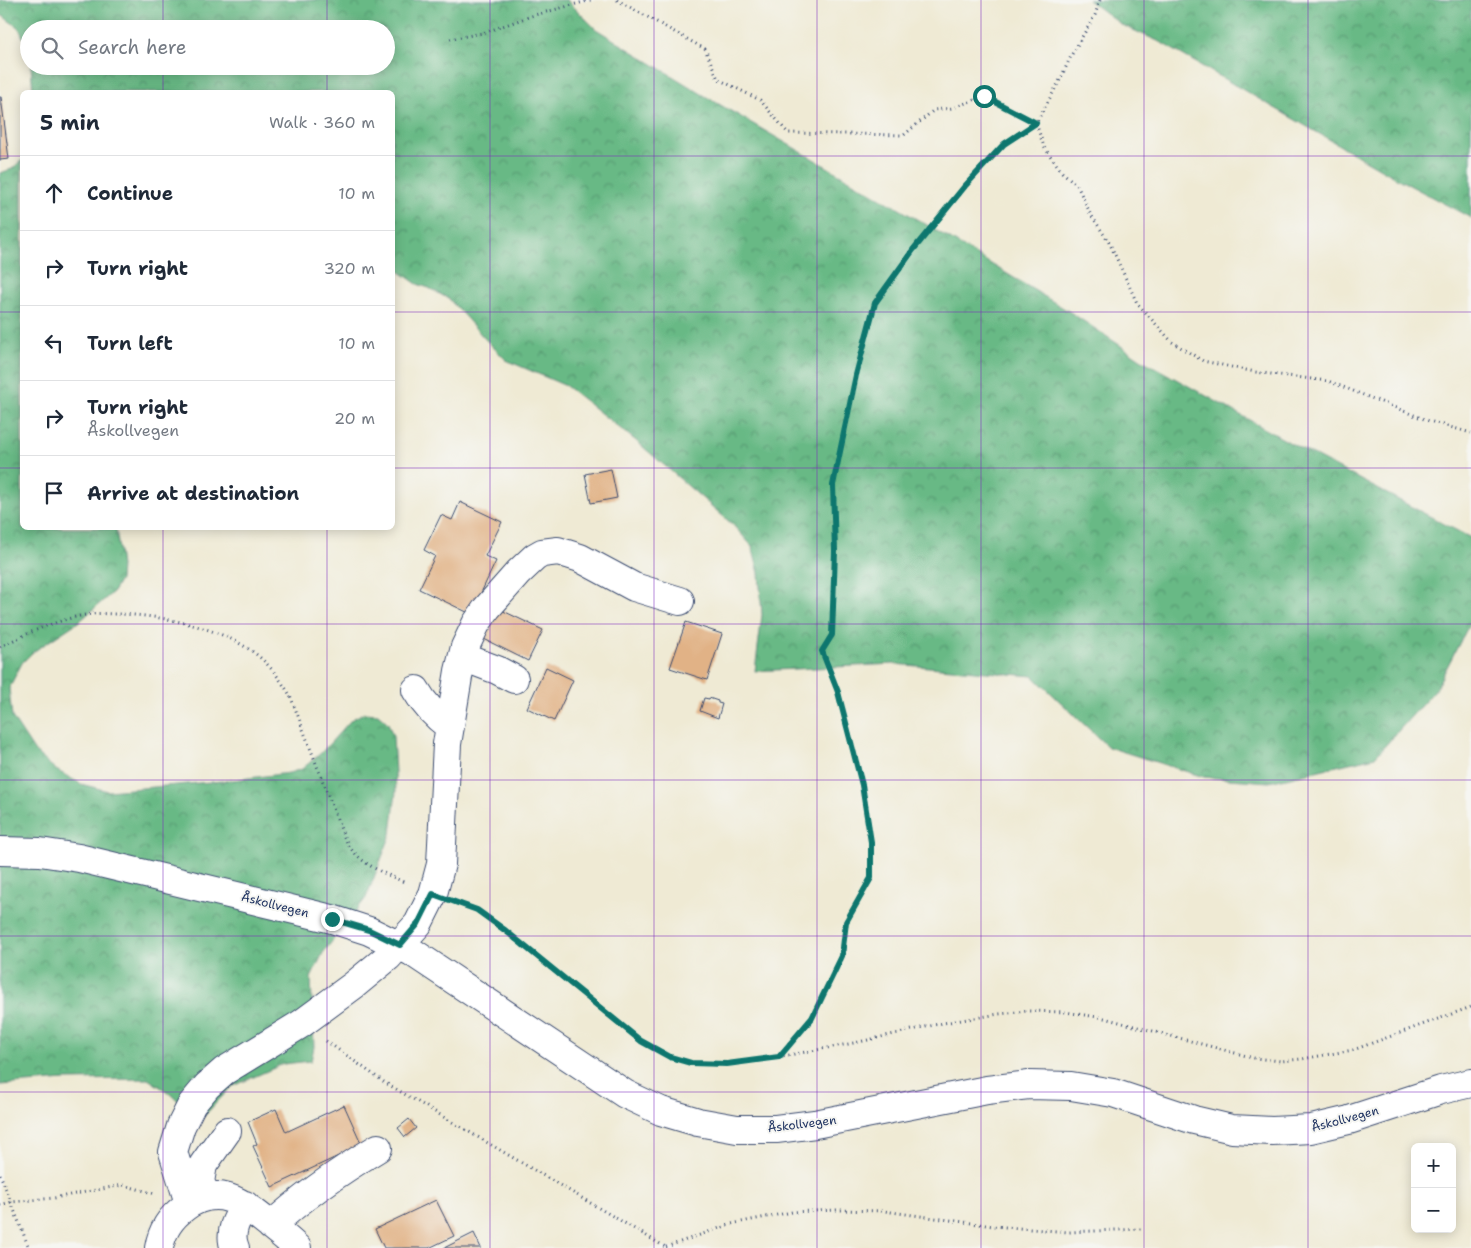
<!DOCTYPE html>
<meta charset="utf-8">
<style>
:root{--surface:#fff;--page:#f6f6f7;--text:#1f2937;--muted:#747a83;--line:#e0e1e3}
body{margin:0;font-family:"Shantell Sans",sans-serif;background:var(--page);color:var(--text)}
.controls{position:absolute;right:15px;bottom:15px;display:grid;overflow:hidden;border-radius:8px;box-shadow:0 2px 12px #0003}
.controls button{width:45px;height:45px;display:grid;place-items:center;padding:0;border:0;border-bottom:1px solid var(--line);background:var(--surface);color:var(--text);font:25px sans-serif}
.stop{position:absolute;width:15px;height:15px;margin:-11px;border:4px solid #0f766e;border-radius:50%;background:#fff}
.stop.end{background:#0f766e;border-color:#fff;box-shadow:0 1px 5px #0008}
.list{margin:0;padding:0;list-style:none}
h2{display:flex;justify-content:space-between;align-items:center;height:65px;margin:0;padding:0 20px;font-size:21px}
h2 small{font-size:16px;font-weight:400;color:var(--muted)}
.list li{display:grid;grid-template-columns:32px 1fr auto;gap:15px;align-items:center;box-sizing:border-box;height:75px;padding:0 20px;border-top:1px solid var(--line)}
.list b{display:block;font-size:19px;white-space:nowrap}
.list p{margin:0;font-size:16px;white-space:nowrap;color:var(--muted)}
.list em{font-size:16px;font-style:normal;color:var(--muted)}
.icon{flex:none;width:28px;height:28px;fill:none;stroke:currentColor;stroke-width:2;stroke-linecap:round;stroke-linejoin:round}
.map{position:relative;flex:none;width:1471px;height:1248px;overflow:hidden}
.search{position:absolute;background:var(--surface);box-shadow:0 2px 12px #0003;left:20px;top:20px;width:375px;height:55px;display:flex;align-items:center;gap:12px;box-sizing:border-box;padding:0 18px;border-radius:28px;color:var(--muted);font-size:19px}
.panel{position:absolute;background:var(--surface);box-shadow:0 2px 12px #0003;left:20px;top:90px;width:375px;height:440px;border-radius:8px}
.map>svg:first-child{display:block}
</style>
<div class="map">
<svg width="1471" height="1248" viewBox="0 0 1471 1248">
<defs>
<pattern id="forest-crowns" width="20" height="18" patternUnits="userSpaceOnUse" patternTransform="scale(1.25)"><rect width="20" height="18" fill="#68b985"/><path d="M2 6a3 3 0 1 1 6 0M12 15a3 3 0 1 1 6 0" fill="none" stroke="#559770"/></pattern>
</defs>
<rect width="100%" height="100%" fill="#f6f6f2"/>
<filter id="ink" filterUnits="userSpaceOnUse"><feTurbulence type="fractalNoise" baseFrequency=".02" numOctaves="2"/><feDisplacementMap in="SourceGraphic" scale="10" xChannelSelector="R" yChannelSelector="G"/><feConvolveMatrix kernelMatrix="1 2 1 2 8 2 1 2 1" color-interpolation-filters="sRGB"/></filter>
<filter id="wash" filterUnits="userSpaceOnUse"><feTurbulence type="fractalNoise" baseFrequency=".0096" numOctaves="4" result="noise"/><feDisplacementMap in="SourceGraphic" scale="20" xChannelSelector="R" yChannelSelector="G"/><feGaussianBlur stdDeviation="1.12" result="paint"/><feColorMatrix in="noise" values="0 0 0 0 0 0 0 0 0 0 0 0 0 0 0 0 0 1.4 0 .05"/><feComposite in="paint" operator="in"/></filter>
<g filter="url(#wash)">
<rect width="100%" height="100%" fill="#efead4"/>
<path fill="url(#forest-crowns)" stroke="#427472" d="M0,0H567L596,29L705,96L927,225L1070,312L1142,360L1294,445L1471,538V621L1435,690L1375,757L1269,782L1204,777L1108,747L1033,676L894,664L755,671L762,615L759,573L752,546L732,524L635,440L566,386L506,360L487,341L449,299L429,288L417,284L393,267L392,92H33L31,66H386V29H29V51L19,28L0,14Z
M1088,0H1471V218L1398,179L1160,42L1122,25Z
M22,160V528H116L121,566L120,580L113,592L81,620L33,652L22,663L9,688L12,717L35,752L56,770L81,784L108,791L233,780L289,773L302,769L321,753L352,719L364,713L378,714L388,723L393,736L396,792L391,834L366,898L323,953L311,978L314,1047L311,1061L283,1064L231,1087L203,1117L190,1112L171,1094L148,1079L65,1080L0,1085V173L12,169Z"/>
<g id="blocks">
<path fill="#e1b286" d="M0,97H1L9,159L0,160Z
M611,469L617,498L591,503L585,474Z
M460,502L502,522L485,556L496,561L471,614L419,589L435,556L424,550L441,515L452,520Z
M499,609L543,630L528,661L484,639Z
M686,622L722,634L707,680L670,668Z
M546,667L573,680L554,721L527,708Z
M704,698L709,699V698L718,701V703L722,704L718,718L700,711Z
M344,1105L362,1145L272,1187L253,1146L257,1144L248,1122L276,1109L286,1132Z
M409,1119L416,1128L405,1137L398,1128Z
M436,1200L454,1236L429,1248H384L375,1229Z
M474,1233L481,1248H444Z"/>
</g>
</g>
<g filter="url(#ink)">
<use href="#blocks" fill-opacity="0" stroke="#3b4b70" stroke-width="1"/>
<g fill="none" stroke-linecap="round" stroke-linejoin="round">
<defs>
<path id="minor" d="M463,657L497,670L514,679
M416,690C425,706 435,716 450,727
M0,851L40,852L79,858L332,919L369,931L412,952L625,1094L661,1111L698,1122L737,1129H776L815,1124L987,1090L1029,1085L1071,1086L1113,1093L1194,1120L1232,1129L1272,1131L1311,1129L1349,1120L1441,1090L1471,1083
M207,1197L200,1182L203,1165L227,1131
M189,1203L173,1152L181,1126L192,1104L207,1086L224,1071L301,1024L354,985L388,957L418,924L433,894L441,864L447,744L459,671L465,647L476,624L487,608L518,573L535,557L542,553L558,551L580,558L634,587L680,601
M271,1226C304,1195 340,1171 378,1148
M159,1248C162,1230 171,1217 185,1207C217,1183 242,1202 268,1223C277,1231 288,1239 297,1248
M235,1248C228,1233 237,1218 245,1205"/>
</defs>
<use href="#minor" stroke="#3b4b70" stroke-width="30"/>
<path stroke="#3b4b70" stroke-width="3" stroke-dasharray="1 4" stroke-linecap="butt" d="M617,0L705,49L718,79L760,100L788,133L904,135L934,110L953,108L984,96L1036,123
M1100,0L1095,15L1072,54L1059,82L1036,123L1044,147L1062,172L1077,185L1090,213L1110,244L1137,303L1172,342L1203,361L1255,372L1328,381L1429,421L1471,433
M450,39L483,33L531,16L591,0
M0,647C27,633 63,617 93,614C100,613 108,614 116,614C163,615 230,628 265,662C275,672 283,684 290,695L344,837C347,842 350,849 355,853C368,868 389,875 406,883
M461,904L477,910L505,931L641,1041L671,1057L691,1063L727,1064L779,1057L859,1042L943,1023L999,1014L1027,1011L1065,1012L1104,1018L1254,1058L1281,1061L1302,1059L1353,1050L1471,1007
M326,1041L384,1082L667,1248
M779,1056L812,1018L842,956L846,922L871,877V842L863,785L838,692L822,651L832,635L835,551L833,485L857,375L875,303L913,250L965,186L1004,144L1036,123
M0,1174L29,1248
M0,1205L11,1202L54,1198L123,1185L156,1194
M666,1247L731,1224L792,1212L836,1210L884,1211L993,1226L1069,1232L1141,1229"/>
<use href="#minor" stroke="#fff" stroke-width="28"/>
</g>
</g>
<g fill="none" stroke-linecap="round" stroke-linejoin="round" filter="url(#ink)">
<path stroke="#0f766e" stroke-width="6" d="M332,919L369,930L400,945L418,924L433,894L477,910L506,931L641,1041L670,1057L691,1063L727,1064L779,1057L812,1018L842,956L846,922L871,878V842L862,785L838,692L822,651L832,635L835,551L833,485L856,375L875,303L913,250L965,186L1004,144L1036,123L984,96"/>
</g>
<path fill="none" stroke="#7b2cbf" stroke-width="1" stroke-opacity="0.55" d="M163,0V29M327,0V29M490,0V1248M654,0V1248M817,0V1248M981,0V1248M1144,0V1248M1308,0V1248M163,66V92M327,66V92M0,156H22M392,156H1471M0,312H22M392,312H1471M0,468H22M392,468H1471M163,528V1248M327,528V1248M0,624H1471M0,780H1471M0,936H1471M0,1092H1471"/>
<g text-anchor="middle" stroke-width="4" stroke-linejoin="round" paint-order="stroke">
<g font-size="12" fill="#1b2f5e" stroke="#f6f6f2">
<text transform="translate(275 905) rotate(14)" y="4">Åskollvegen</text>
<text transform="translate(1345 1119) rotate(-15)" y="4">Åskollvegen</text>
<text transform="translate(802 1124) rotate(-7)" y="4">Åskollvegen</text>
</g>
</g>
</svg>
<div class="controls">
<button>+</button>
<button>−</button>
</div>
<div class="stop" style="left:984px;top:96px"></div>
<div class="stop end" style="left:332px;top:919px"></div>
<div class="search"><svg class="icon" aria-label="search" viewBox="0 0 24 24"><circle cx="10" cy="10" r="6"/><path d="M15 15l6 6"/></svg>Search here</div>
<section class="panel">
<h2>5 min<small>Walk · 360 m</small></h2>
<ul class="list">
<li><svg class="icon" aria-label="ahead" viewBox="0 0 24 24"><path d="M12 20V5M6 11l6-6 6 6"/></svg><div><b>Continue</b></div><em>10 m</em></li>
<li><svg class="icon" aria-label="right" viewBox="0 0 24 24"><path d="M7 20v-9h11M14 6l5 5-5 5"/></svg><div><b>Turn right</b></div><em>320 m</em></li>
<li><svg class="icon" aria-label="left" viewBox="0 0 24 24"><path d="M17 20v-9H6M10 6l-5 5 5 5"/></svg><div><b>Turn left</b></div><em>10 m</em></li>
<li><svg class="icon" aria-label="right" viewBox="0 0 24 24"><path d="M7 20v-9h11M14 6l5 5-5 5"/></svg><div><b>Turn right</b><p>Åskollvegen</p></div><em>20 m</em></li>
<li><svg class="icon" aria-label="arrive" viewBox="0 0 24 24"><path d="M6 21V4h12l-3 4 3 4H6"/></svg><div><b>Arrive at destination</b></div></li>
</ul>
</section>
</div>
